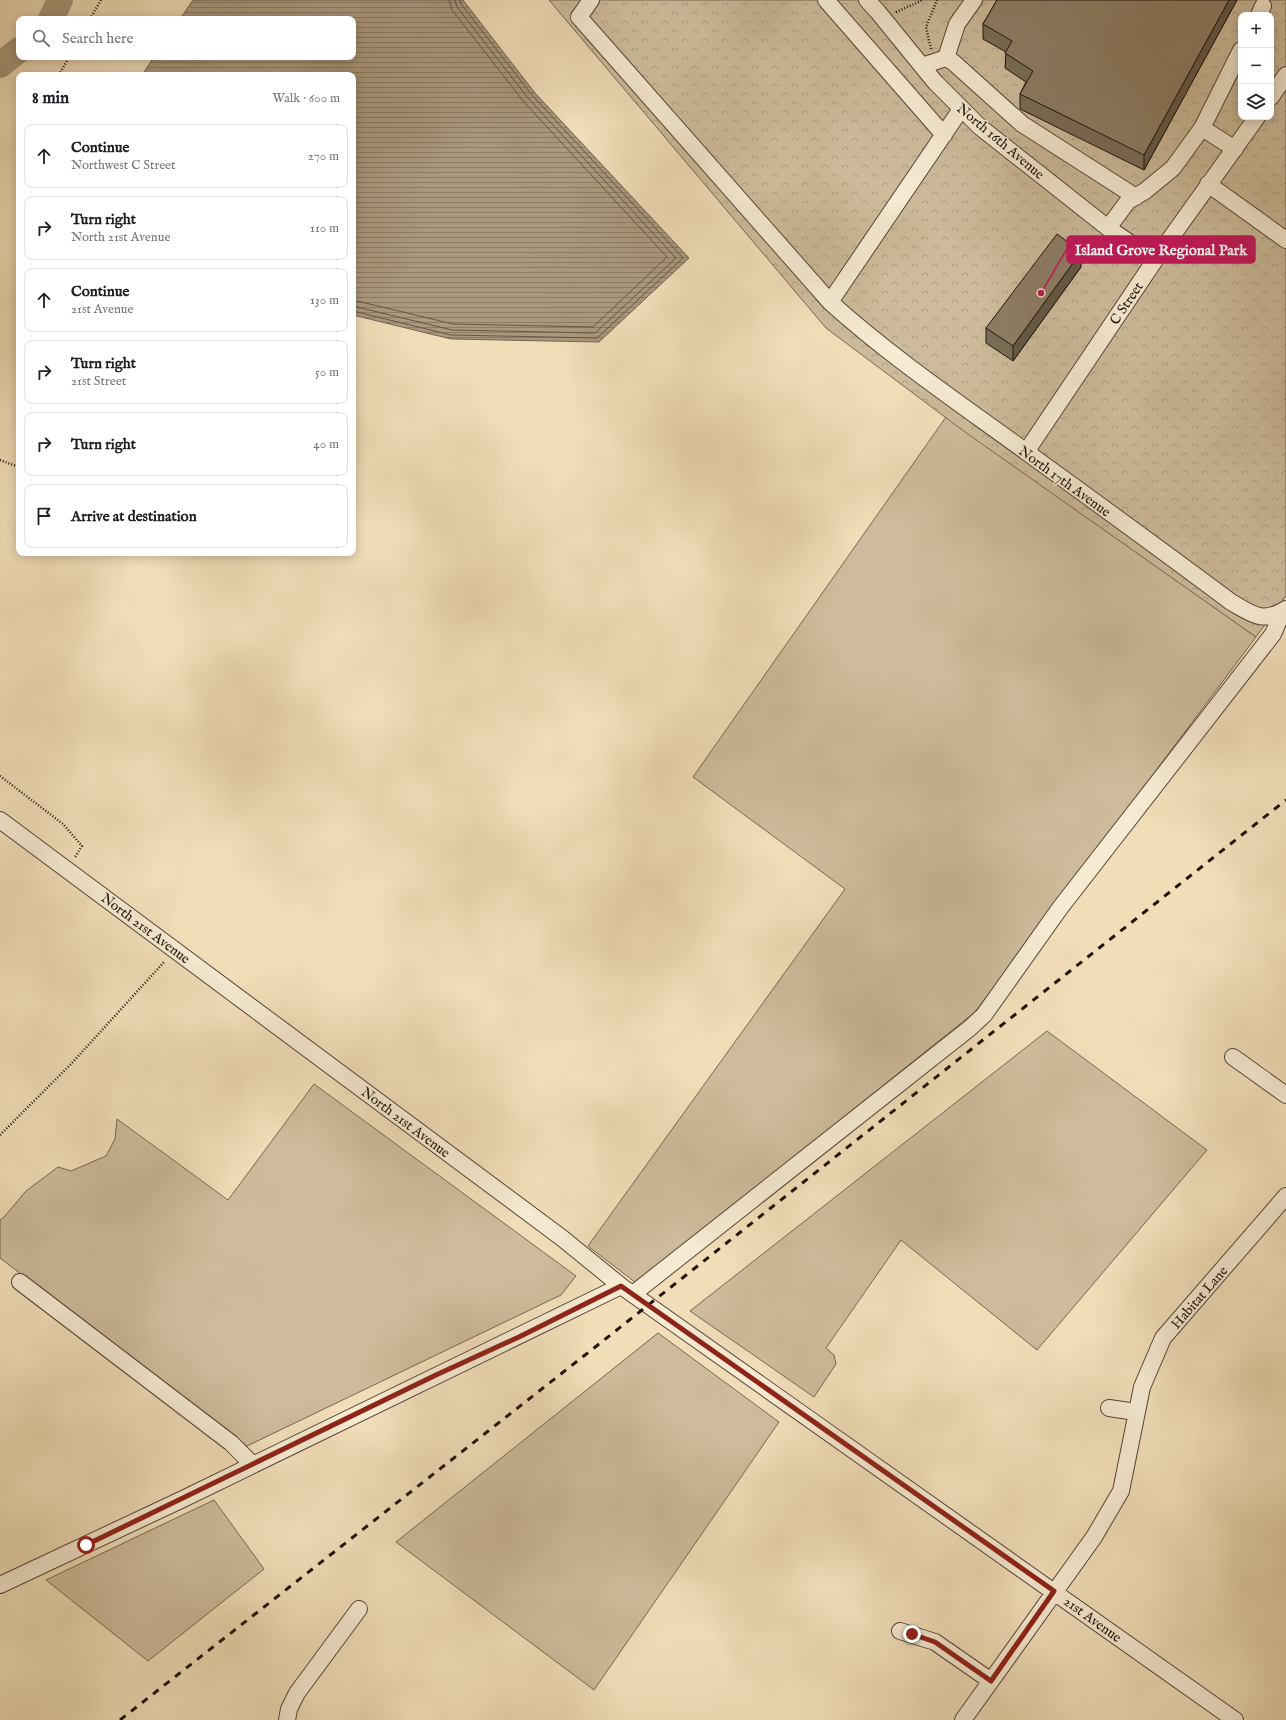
<!DOCTYPE html>
<meta charset="utf-8">
<style>
:root{--surface:#fff;--page:#f6f6f6;--text:#202124;--muted:#757577;--line:#e0e0e0}
body{margin:0;font-family:"IM FELL English",serif;background:var(--page);color:var(--text)}
.controls{position:absolute;right:12px;top:12px;display:grid;overflow:hidden;border-radius:8px;box-shadow:0 2px 10px #0003}
.controls button{width:36px;height:36px;display:grid;place-items:center;padding:0;border:0;border-bottom:1px solid var(--line);background:var(--surface);color:var(--text);font:20px sans-serif}
.stop{position:absolute;width:12px;height:12px;margin:-9px;border:3px solid #8f2418;border-radius:50%;background:#fff}
.stop.end{background:#8f2418;border-color:#fff;box-shadow:0 1px 4px #0008}
.list{margin:0;padding:0;list-style:none}
h2{display:flex;justify-content:space-between;align-items:center;height:52px;margin:0;padding:0 16px;font-size:17px}
h2 small{font-size:13px;font-weight:400;color:var(--muted)}
.list li{display:grid;grid-template-columns:26px 1fr auto;gap:12px;align-items:center;box-sizing:border-box;height:64px;margin:0 8px 8px;padding:0 8px;border:1px solid var(--line);border-radius:8px}
.list b{display:block;font-size:15px;white-space:nowrap}
.list p{margin:0;font-size:13px;white-space:nowrap;color:var(--muted)}
.list em{font-size:13px;font-style:normal;color:var(--muted)}
.icon{flex:none;width:22px;height:22px;fill:none;stroke:currentColor;stroke-width:2;stroke-linecap:round;stroke-linejoin:round}
.map{position:relative;flex:none;width:1286px;height:1720px;overflow:hidden}
.search{position:absolute;background:var(--surface);box-shadow:0 2px 10px #0003;left:16px;top:16px;width:340px;height:44px;display:flex;align-items:center;gap:10px;box-sizing:border-box;padding:0 14px;border-radius:8px;color:var(--muted);font-size:15px}
.panel{position:absolute;background:var(--surface);box-shadow:0 2px 10px #0003;left:16px;top:72px;width:340px;height:484px;border-radius:8px}
.map>svg:first-child{display:block}
</style>
<div class="map">
<svg width="1286" height="1720" viewBox="0 0 1286 1720">
<defs>
<pattern id="forest-crowns" width="20" height="18" patternUnits="userSpaceOnUse"><rect width="20" height="18" fill="#cdbb9b"/><path d="M2 6a3 3 0 1 1 6 0M12 15a3 3 0 1 1 6 0" fill="none" stroke="#b0a084"/></pattern>
<pattern id="water-rules" width="6" height="5" patternUnits="userSpaceOnUse"><rect width="6" height="5" fill="#aa997e"/><path d="M0 2.5h6" fill="none" stroke="#8a7c65"/></pattern>
</defs>
<rect width="100%" height="100%" fill="#f1deb9"/>
<filter id="stains"><feTurbulence type="fractalNoise" baseFrequency=".005" numOctaves="4"/><feColorMatrix values="0 0 0 0 .2 0 0 0 0 .09 0 0 0 0 .02 0 0 0 .5 -.17"/></filter>
<radialGradient id="worn" r=".72"><stop offset=".6" stop-color="#630" stop-opacity="0"/><stop offset="1" stop-color="#630" stop-opacity=".3"/></radialGradient>
<path fill="#cdbb9b" stroke="#766752" d="M946,417L1256,637L975,1012L636,1283L588,1246L845,889L693,777Z
M1047,1031L1207,1150L1037,1350L901,1240L826,1348L834,1355L836,1364L814,1397L690,1311Z
M314,1084L576,1276L561,1295L247,1446L0,1258V1220L5,1216L26,1191L58,1167L71,1171L106,1156L115,1139L117,1119L228,1200Z
M658,1333L779,1422L594,1690L396,1542Z
M214,1500L264,1569L148,1661L46,1580Z"/>
<path fill="url(#forest-crowns)" stroke="#766752" fill-rule="evenodd" d="M549,0H1286V596L1256,637L965,432L826,328ZM1241,15H1271V117H1241Z"/>
<path fill="url(#water-rules)" stroke="#736350" d="M193,0H463L535,93L689,258L599,342L451,339L353,315V75H142L154,57H353V19H180Z"/>
<g fill="none" stroke-linecap="round" stroke-linejoin="round">
<path stroke="#655644" stroke-width="1" d="M353,300L453,324L593,327L667,257L524,102L452,10L449,0
M353,306L452,330L595,333L676,258L528,98L457,7L455,0
M353,311L451,335L597,338L683,258L532,95L461,4L460,0"/>
<path stroke="#aa997e" stroke-width="26" d="M51,19L60,0
M0,65L19,50"/>
<defs>
<path id="minor" d="M591,0L579,17L830,302C891,357 959,403 1025,451C1094,501 1163,551 1231,602C1252,614 1262,624 1286,609
M826,0L944,135
M867,0L878,12L935,82L980,127L1108,228L1155,260
M1259,15L1263,6
M946,58L957,24L974,0
M922,66L946,58L953,62L1022,124L1136,197
M1271,97L1286,75
M1202,128L1235,149
M1208,184L1286,240
M1108,228L1128,201L1145,191L1173,168L1202,128L1241,50
M830,302L961,109
M1026,452L1155,260L1257,117
M0,820L562,1238L621,1286L1235,1720
M1233,1057L1286,1095
M20,1282L231,1443L253,1465
M633,1294L970,1028L984,1015L1060,908L1273,634L1283,611
M1109,1408L1136,1412
M0,1585L183,1499L621,1286
M900,1631L935,1642L991,1681
M287,1720L289,1709L297,1693L359,1609
M963,1720L1094,1537L1121,1491L1142,1387L1163,1338L1286,1196"/>
</defs>
<use href="#minor" stroke="#544636" stroke-width="18"/>
<path stroke="#20130a" stroke-width="2.5" stroke-dasharray="1 2" stroke-linecap="butt" d="M896,12L923,0
M90,19L101,0
M931,49L926,27L937,0
M59,75L69,57
M0,460L19,467
M0,776L63,824L82,846L75,857
M0,1135L71,1064L165,961"/>
<use href="#minor" stroke="#f6ead2" stroke-width="16"/>
<path stroke="#20130a" stroke-width="3" stroke-dasharray="7 7" stroke-linecap="butt" d="M120,1720L594,1348L1286,800"/>
</g>
<path fill="#796c57" stroke="#20130a" d="M997,0H1237L1144,170L1020,109V94L1026,82L1005,68L1006,52L983,39V24Z
M1081,267L1013,361L986,343V328Z"/>
<path fill="#635847" stroke="#20130a" d="M1229,0H1237L1144,170V155Z
M1081,252V267L1013,361V346Z"/>
<path fill="#8d7d65" stroke="#20130a" d="M997,0H1229L1144,155L1020,94L1033,71L1005,53L1012,41L983,24Z
M1057,234L1081,252L1013,346L986,328Z"/>
<g fill="none" stroke-linecap="round" stroke-linejoin="round">
<path stroke="#8f2418" stroke-width="5" d="M86,1545L436,1375L519,1337L621,1286L1054,1591L991,1681L935,1642L912,1634"/>
</g>
<g text-anchor="middle" stroke-width="3" stroke-linejoin="round" paint-order="stroke">
<g font-size="14" fill="#20130a" stroke="#f6ead2">
<text transform="translate(1001 141) rotate(40)" y="5">North 16th Avenue</text>
<text transform="translate(1126 303) rotate(-56)" y="5">C Street</text>
<text transform="translate(1065 481) rotate(36)" y="5">North 17th Avenue</text>
<text transform="translate(146 928) rotate(37)" y="5">North 21st Avenue</text>
<text transform="translate(406 1122) rotate(37)" y="5">North 21st Avenue</text>
<text transform="translate(1199 1297) rotate(-49)" y="5">Habitat Lane</text>
<text transform="translate(1093 1619) rotate(36)" y="5">21st Avenue</text>
</g>
</g>
<path fill="none" stroke="#c2185b" stroke-width="1.5" d="M1041 293L1067 249"/>
<circle fill="#c2185b" stroke="#f6ead2" stroke-width="1.5" cx="1041" cy="293" r="4"/>
<rect fill="#c2185b" stroke="#c2185b" stroke-width="1.5" x="1067" y="236" width="188" height="27" rx="4"/>
<g font-size="15" text-anchor="middle" font-weight="bold" fill="#fff">
<text x="1161" y="255">Island Grove Regional Park</text>
</g>
<rect width="100%" height="100%" filter="url(#stains)"/>
<rect width="100%" height="100%" fill="url(#worn)"/>
</svg>
<div class="controls">
<button>+</button>
<button>−</button>
<button><svg class="icon" aria-label="layers" viewBox="0 0 24 24"><path d="M12 4l9 5-9 5-9-5zM3 14l9 5 9-5"/></svg></button>
</div>
<div class="stop" style="left:86px;top:1545px"></div>
<div class="stop end" style="left:912px;top:1634px"></div>
<div class="search"><svg class="icon" aria-label="search" viewBox="0 0 24 24"><circle cx="10" cy="10" r="6"/><path d="M15 15l6 6"/></svg>Search here</div>
<section class="panel">
<h2>8 min<small>Walk · 600 m</small></h2>
<ul class="list">
<li><svg class="icon" aria-label="ahead" viewBox="0 0 24 24"><path d="M12 20V5M6 11l6-6 6 6"/></svg><div><b>Continue</b><p>Northwest C Street</p></div><em>270 m</em></li>
<li><svg class="icon" aria-label="right" viewBox="0 0 24 24"><path d="M7 20v-9h11M14 6l5 5-5 5"/></svg><div><b>Turn right</b><p>North 21st Avenue</p></div><em>110 m</em></li>
<li><svg class="icon" aria-label="ahead" viewBox="0 0 24 24"><path d="M12 20V5M6 11l6-6 6 6"/></svg><div><b>Continue</b><p>21st Avenue</p></div><em>130 m</em></li>
<li><svg class="icon" aria-label="right" viewBox="0 0 24 24"><path d="M7 20v-9h11M14 6l5 5-5 5"/></svg><div><b>Turn right</b><p>21st Street</p></div><em>50 m</em></li>
<li><svg class="icon" aria-label="right" viewBox="0 0 24 24"><path d="M7 20v-9h11M14 6l5 5-5 5"/></svg><div><b>Turn right</b></div><em>40 m</em></li>
<li><svg class="icon" aria-label="arrive" viewBox="0 0 24 24"><path d="M6 21V4h12l-3 4 3 4H6"/></svg><div><b>Arrive at destination</b></div></li>
</ul>
</section>
</div>
